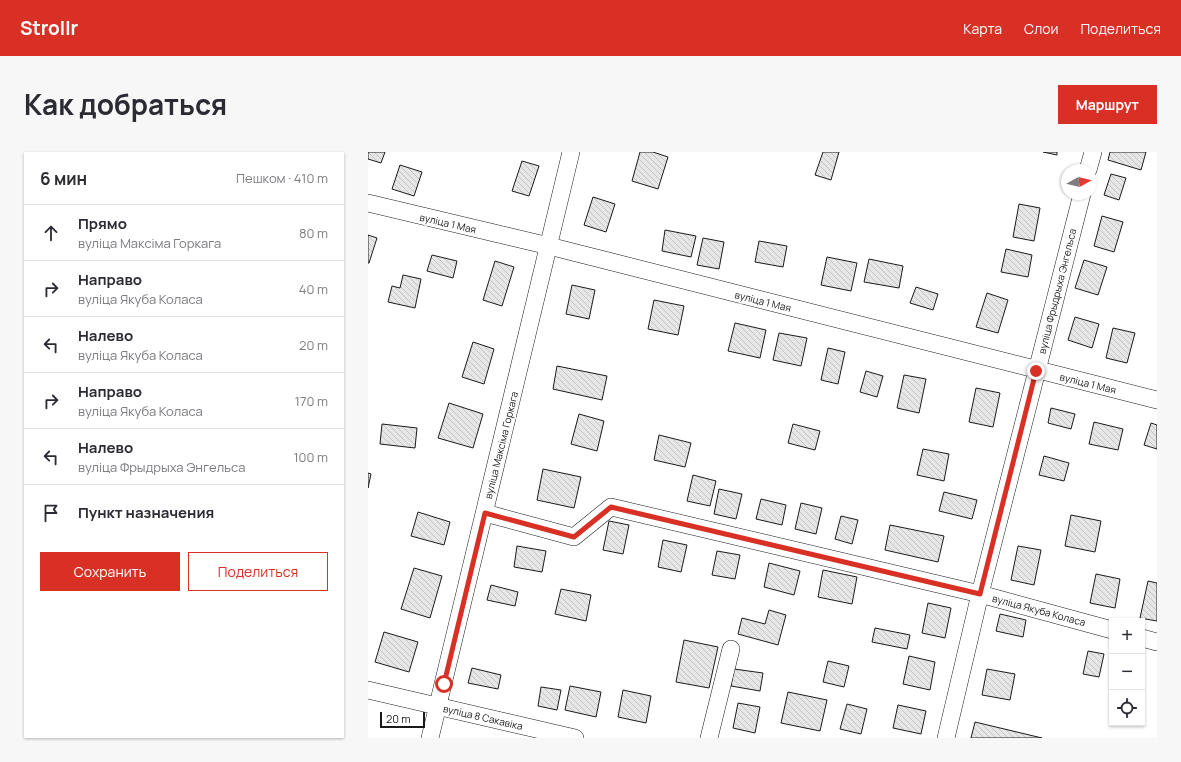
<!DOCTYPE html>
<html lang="ru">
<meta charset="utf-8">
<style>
:root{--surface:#fff;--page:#f7f7f7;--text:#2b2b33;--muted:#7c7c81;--line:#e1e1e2;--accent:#d93025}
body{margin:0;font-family:Manrope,sans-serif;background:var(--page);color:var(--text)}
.controls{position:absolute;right:12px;bottom:12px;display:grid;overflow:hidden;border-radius:0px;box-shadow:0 1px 3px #0004}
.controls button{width:36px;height:36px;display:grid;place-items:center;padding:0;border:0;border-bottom:1px solid var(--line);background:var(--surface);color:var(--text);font:20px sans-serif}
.compass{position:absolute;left:693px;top:12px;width:36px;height:36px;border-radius:50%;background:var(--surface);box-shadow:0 1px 3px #0004;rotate:82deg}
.scale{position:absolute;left:12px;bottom:10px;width:45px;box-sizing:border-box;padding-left:4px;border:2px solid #1a1a1a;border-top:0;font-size:11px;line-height:14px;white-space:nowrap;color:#1a1a1a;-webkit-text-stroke:3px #fff;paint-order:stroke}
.stop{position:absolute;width:12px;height:12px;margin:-9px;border:3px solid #d93025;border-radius:50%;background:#fff}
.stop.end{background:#d93025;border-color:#fff;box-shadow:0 1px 4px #0008}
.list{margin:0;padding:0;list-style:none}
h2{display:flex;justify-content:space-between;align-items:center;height:52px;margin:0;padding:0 16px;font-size:17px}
h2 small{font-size:13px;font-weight:400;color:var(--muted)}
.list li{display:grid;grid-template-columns:26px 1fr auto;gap:12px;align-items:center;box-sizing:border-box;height:56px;padding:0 16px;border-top:1px solid var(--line)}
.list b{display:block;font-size:15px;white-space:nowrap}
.list p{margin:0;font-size:13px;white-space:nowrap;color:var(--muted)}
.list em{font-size:13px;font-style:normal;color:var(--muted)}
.actions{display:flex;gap:8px;padding:12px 16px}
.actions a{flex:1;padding:9px 0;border:1px solid var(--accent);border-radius:0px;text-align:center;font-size:14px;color:var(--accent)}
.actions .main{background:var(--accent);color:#fff}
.icon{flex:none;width:22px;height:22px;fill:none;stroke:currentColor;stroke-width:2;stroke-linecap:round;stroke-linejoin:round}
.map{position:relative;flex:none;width:789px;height:586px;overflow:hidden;border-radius:0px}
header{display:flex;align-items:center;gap:24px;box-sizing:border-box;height:56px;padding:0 20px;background:var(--accent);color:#fff}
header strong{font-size:19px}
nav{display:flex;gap:22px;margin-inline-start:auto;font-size:14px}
.intro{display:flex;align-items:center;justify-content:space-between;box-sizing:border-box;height:96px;padding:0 24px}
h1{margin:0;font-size:28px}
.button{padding:10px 18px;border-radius:0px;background:var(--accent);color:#fff;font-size:14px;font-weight:700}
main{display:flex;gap:24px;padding:0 24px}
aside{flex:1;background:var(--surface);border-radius:0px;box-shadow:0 1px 3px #0004}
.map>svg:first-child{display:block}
</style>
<header>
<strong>Strollr</strong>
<nav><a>Карта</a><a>Слои</a><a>Поделиться</a></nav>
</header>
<div class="intro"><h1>Как добраться</h1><a class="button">Маршрут</a></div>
<main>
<aside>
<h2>6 мин<small>Пешком · 410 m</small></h2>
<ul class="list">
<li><svg class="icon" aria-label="ahead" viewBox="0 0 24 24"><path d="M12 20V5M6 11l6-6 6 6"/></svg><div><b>Прямо</b><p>вуліца Максіма Горкага</p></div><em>80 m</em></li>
<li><svg class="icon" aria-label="right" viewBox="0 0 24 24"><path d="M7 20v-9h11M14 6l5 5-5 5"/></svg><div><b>Направо</b><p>вуліца Якуба Коласа</p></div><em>40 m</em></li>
<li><svg class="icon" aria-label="left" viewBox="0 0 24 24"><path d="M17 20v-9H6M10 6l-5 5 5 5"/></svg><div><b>Налево</b><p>вуліца Якуба Коласа</p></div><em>20 m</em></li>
<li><svg class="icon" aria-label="right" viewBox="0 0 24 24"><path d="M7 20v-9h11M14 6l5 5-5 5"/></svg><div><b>Направо</b><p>вуліца Якуба Коласа</p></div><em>170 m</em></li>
<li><svg class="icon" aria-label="left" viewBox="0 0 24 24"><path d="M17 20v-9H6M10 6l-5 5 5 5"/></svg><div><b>Налево</b><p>вуліца Фрыдрыха Энгельса</p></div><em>100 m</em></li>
<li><svg class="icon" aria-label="arrive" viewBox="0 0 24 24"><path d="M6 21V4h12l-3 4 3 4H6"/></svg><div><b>Пункт назначения</b></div></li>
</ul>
<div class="actions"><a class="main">Сохранить</a><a>Поделиться</a></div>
</aside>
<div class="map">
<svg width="789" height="586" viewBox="0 0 789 586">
<defs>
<pattern id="building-back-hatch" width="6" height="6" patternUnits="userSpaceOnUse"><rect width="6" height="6" fill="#e6e6e6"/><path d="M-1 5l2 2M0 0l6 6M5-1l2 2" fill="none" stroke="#c5c5c5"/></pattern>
</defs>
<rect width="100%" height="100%" fill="#fff"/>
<path fill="url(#building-back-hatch)" stroke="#1a1a1a" d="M0,0H17L13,11L0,7Z
M272,0H285L300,5L290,37L264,29Z
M455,0H471L463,28L447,23Z
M675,0H689V3Z
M742,0H778L773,18L740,8Z
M154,9L171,14L161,44L144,39Z
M32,13L54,20L46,44L24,37Z
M743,22L758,26L751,48L736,43Z
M225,45L247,52L238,80L216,73Z
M651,52L672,56L666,89L645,85Z
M734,64L755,70L746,100L726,94Z
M297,78L328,84L323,105L294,99Z
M0,83L9,86L1,111H0Z
M335,86L356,90L351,117L329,113Z
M391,89L419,94L415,115L387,110Z
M638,97L664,103L660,125L633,120Z
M64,103L89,109L85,126L59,119Z
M459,105L489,111L483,139L453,133Z
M501,107L535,114L531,136L496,130Z
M716,108L739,115L730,143L707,136Z
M127,109L146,115L134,154L115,148Z
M35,123L53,127L47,156L20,150L24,134L32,136Z
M204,133L227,138L221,167L198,162Z
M548,135L570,142L565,158L542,151Z
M619,141L640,148L630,181L608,175Z
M286,148L316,154L310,183L280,177Z
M707,165L731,172L724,196L700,188Z
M367,171L398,178L392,206L360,199Z
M745,176L767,181L759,211L738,206Z
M411,181L439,186L433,214L405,208Z
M105,190L126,197L116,232L94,225Z
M460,196L477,200L470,232L453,228Z
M189,214L239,224L234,248L185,237Z
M498,219L515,224L509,245L492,240Z
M536,223L558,227L551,261L529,256Z
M608,236L632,241L625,275L601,270Z
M81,251L115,262L105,296L70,286Z
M683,256L707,262L703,277L680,271Z
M211,262L236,269L229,299L203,292Z
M726,270L755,277L750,298L721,292Z
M783,271L789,273V297L776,293Z
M14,272L49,276L47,296L12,292Z
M425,272L452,279L447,298L420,291Z
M291,283L323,291L317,315L286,308Z
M555,297L581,302L576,329L549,323Z
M676,304L701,311L696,329L671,323Z
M175,317L213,325L206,356L169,348Z
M0,321L3,322L0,336Z
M325,323L348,329L342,354L319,349Z
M351,337L374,342L368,367L346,362Z
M576,340L609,348L604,367L571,359Z
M393,347L418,353L414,373L388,367Z
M433,351L454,356L448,382L427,377Z
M50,360L82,370L76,393L43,384Z
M703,363L733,369L727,400L697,394Z
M473,364L490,368L484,392L467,387Z
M241,369L261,373L255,402L235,398Z
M522,373L576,384L570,410L517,398Z
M295,388L319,393L313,420L290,415Z
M149,394L178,399L174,420L146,415Z
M650,394L673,398L666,433L643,428Z
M349,399L372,403L367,427L344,423Z
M401,411L432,419L426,443L396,435Z
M46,416L74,424L62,466L33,457Z
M455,418L489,425L484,452L450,445Z
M728,422L752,427L747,456L722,451Z
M780,429L789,431V469L772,466Z
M123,433L150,440L147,454L119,448Z
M193,437L223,443L218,469L187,462Z
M560,451L583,456L577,486L554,481Z
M401,458L418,463L410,493L370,482L374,466L397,472Z
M632,462L658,468L655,485L628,479Z
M507,476L542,483L539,497L504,490Z
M16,480L50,490L41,520L7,510Z
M316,488L350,495L341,536L308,530Z
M720,499L736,502L731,525L715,522Z
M541,504L567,510L562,538L535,532Z
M460,509L481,514L476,535L455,530Z
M104,516L133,523L130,537L100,531Z
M366,517L395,521L392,539L363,534Z
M619,517L647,522L642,548L614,543Z
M202,534L233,540L228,565L197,558Z
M173,535L193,538L189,558L170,554Z
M255,538L283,544L278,571L250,565Z
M420,540L459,548L452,579L413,571Z
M370,551L392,555L387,581L365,576Z
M479,552L499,557L493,582L472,577Z
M530,553L558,559L553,582L525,576Z
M607,570L674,586H603Z"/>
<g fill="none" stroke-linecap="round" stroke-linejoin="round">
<defs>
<path id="minor" d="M720,18L725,0
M0,51L181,94L789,248
M117,361L206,385L243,355L612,442L744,478
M774,486L789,490
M0,538L207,586
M62,586L203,0
M341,586L363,497
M578,586L612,442L714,42"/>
</defs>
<use href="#minor" stroke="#1a1a1a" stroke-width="18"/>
<use href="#minor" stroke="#fff" stroke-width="17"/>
</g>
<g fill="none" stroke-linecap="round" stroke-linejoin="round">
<path stroke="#d93025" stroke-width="5" d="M76,532L117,361L206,385L243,355L612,442L668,219"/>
</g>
<g text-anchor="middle" stroke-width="3" stroke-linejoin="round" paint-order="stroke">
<g font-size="10" fill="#1a1a1a" stroke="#fff">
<text transform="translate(80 71) rotate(13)" y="4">вуліца 1 Мая</text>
<text transform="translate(689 139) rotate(-76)" y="4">вуліца Фрыдрыха Энгельса</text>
<text transform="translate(395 149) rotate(14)" y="4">вуліца 1 Мая</text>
<text transform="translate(720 231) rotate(14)" y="4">вуліца 1 Мая</text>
<text transform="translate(133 293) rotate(-76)" y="4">вуліца Максіма Горкага</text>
<text transform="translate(671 458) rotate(15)" y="4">вуліца Якуба Коласа</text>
<text transform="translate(115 565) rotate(13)" y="4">вуліца 8 Сакавіка</text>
</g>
</g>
</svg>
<div class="controls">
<button>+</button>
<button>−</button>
<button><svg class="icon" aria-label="locate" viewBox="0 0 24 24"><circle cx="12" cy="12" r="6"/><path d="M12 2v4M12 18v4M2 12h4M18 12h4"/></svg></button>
</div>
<svg class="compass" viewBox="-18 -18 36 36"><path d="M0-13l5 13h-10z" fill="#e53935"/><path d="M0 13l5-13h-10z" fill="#7c7c81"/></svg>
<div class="scale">20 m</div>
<div class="stop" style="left:76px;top:532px"></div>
<div class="stop end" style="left:668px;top:219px"></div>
</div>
</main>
